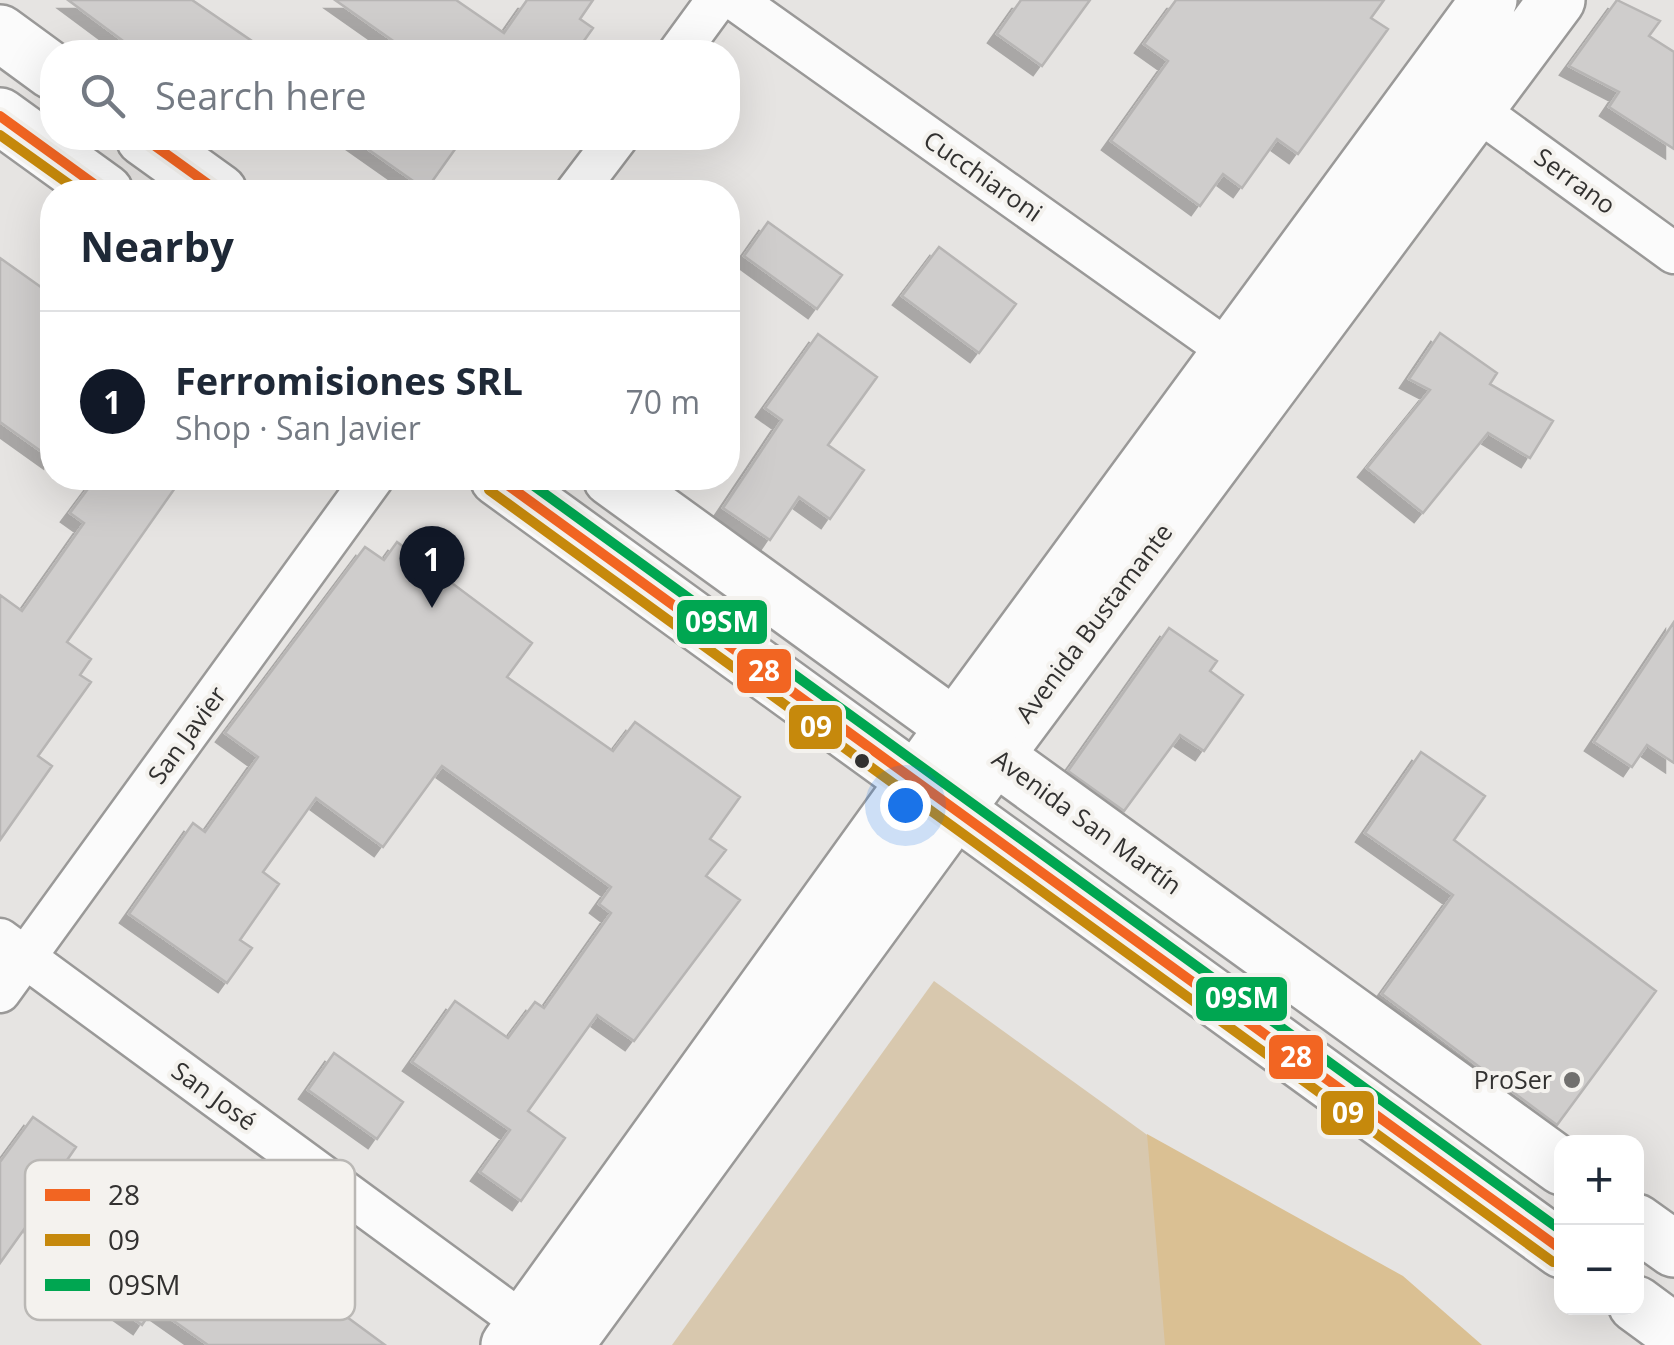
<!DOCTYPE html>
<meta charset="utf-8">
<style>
:root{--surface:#fff;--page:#f2f2f3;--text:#1f2937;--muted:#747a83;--line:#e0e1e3;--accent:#111827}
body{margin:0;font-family:"Open Sans",sans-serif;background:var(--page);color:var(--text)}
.controls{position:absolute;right:30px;bottom:30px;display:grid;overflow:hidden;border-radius:20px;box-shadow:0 10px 40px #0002}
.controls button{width:90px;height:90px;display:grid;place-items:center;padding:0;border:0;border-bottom:2px solid var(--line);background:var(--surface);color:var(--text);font:50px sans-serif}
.you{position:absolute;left:905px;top:805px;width:35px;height:35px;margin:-25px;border:8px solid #fff;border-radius:50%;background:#1a73e8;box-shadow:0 0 0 15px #1a73e833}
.badge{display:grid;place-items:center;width:65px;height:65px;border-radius:50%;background:var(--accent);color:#fff;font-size:32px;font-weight:700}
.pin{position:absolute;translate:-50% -82px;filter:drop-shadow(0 2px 5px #0008)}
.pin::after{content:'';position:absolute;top:52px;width:35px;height:30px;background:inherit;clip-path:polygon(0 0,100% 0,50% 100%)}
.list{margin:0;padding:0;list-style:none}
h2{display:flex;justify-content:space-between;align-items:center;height:130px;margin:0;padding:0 40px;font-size:42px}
h2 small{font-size:32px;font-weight:400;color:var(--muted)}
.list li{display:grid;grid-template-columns:65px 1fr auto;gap:30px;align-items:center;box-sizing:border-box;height:180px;padding:0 40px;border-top:2px solid var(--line)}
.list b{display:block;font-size:38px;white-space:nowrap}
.list p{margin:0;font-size:32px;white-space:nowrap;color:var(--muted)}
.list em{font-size:32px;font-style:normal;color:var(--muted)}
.icon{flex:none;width:55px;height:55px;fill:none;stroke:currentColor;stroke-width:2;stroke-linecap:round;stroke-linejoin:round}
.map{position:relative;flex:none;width:1674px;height:1345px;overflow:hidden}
.search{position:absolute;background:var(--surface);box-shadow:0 10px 40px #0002;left:40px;top:40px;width:700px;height:110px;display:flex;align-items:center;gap:25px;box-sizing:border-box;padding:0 35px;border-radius:40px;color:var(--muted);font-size:38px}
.panel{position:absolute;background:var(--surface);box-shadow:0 10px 40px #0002;left:40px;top:180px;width:700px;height:310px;border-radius:40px}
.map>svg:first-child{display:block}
</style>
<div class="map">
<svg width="1674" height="1345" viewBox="0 0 1674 1345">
<defs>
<filter id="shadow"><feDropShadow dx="-9" dy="9" stdDeviation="0" flood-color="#0004"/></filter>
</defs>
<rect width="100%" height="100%" fill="#e6e4e2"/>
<path fill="#d8c8ae" d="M934,981L1438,1345H672Z"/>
<path fill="#dac093" d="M1147,1134L1403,1276L1482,1345H1165Z"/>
<path fill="#cfcdcc" stroke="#b7b5b4" stroke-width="2.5" filter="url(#shadow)" d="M68,0H192L268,52H138Z
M335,0H456L504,33L527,0H593L580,19L593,28L576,52H409Z
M1021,0H1090L1042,66L997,34Z
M1176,0H1384L1371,18L1388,29L1298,154L1277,139L1242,188L1223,174L1200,206L1111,141L1168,61L1144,44Z
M1617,0L1660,21L1649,36L1674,52V149L1609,107L1619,92L1569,66Z
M352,138H463L426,190Z
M768,222L842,275L817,309L744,256Z
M939,247L1016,304L979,353L902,296Z
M0,258L52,295V459L0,422Z
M1440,333L1497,373L1490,384L1553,421L1530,458L1488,433L1423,513L1367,468L1430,390L1409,379Z
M818,334L877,377L828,445L864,470L830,519L799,497L770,540L723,508L782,420L765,408Z
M96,478H182L67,642L91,659L80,675L91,682L38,756L52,766L0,840V595L22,611L84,523L70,513Z
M397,542L532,643L507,677L613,751L635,722L740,797L710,839L726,850L706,876L740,900L634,1041L597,1015L528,1111L565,1138L521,1201L480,1172L510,1130L412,1062L455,1001L508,1038L535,1002L544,1008L611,913L599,904L611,887L442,766L383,847L316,798L263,872L279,884L240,940L252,948L227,983L129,914L193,823L205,832L258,757L225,733L365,547L384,560Z
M1674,622V763L1647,745L1632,767L1594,742Z
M1169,628L1217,661L1210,671L1243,695L1204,751L1180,735L1124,811L1068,771Z
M1421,752L1485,796L1454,840L1656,991L1557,1125L1382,994L1453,895L1365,833Z
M334,1053L403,1102L377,1139L308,1090Z
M33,1117L76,1147L63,1166L126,1211L157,1166L205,1201L200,1209L385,1345H208L154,1307L142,1325L78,1280L89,1263L30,1221L0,1263V1162Z"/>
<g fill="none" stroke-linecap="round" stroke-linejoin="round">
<defs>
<path id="minor" d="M735,0L1232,353
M679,52L717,0
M1477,110L1674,253
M576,192L617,138
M0,939L525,1324
M0,992L373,478"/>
<path id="secondary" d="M509,1345L915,781L1489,0
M565,1345L995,756L1557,0"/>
<path id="primary" d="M0,33L52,71
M0,116L105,192
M144,138L219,192
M498,478L1562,1250
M611,478L1562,1167
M1636,1222L1674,1249
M1636,1304L1674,1332"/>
</defs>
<use href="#minor" stroke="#9a9998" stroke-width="45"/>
<use href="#secondary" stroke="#9a9998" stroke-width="60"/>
<use href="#primary" stroke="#9a9998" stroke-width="60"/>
<use href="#minor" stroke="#fbfbfb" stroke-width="40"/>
<use href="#secondary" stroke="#fbfbfb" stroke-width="55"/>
<use href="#primary" stroke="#fbfbfb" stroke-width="55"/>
<defs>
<path id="bus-1" d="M0,116L105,192
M144,138L219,192
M498,478L1562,1250"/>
<path id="bus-2" d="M0,135L80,192
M489,490L1553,1262"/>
<path id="bus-3" d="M523,478L1562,1231"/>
</defs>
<use href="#bus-1" stroke="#f4f2ee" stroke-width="18"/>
<use href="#bus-2" stroke="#f4f2ee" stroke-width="18"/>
<use href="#bus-3" stroke="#f4f2ee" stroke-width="18"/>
<use href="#bus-1" stroke="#f26522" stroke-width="10"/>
<use href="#bus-2" stroke="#c6890c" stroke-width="10"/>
<use href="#bus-3" stroke="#00a651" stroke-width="10"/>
</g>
<circle fill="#323130" stroke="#f4f2ee" stroke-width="4" cx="862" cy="761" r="9"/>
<circle fill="#71706e" stroke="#f4f2ee" stroke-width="4" cx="1572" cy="1080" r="10"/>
<g text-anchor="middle" stroke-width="8" stroke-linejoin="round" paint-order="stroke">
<g font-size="25" fill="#323130" stroke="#f4f2ee">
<text transform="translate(983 176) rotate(35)" y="9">Cucchiaroni</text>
<text transform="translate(1575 181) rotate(36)" y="9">Serrano</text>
<text transform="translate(1094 623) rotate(-53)" y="9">Avenida Bustamante</text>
<text transform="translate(187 735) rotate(-54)" y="9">San Javier</text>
<text transform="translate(1087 822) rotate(36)" y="9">Avenida San Martín</text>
<text transform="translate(214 1096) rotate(36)" y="9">San José</text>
</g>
<g font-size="25" fill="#323130" stroke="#f4f2ee" text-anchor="end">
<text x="1552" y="1089">ProSer</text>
</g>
</g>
<rect x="25" y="1160" width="330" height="160" rx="15" fill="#f4f2ee" stroke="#bab8b5" stroke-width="2.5"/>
<rect x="45" y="1189" width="45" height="12" fill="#f26522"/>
<rect x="45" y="1234" width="45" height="12" fill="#c6890c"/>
<rect x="45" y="1279" width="45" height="12" fill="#00a651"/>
<g font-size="28" fill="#323130">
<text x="108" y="1205">28</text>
<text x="108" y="1250">09</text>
<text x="108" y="1295">09SM</text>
</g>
<g stroke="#f4f2ee" stroke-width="4">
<rect x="675" y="598" width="94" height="48" rx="10" fill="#00a651"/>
<rect x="735" y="647" width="58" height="48" rx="10" fill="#f26522"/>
<rect x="787" y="703" width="57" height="48" rx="10" fill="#c6890c"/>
<rect x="1194" y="975" width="95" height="48" rx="10" fill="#00a651"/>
<rect x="1267" y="1033" width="58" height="48" rx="10" fill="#f26522"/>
<rect x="1319" y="1089" width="57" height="48" rx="10" fill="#c6890c"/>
</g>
<g font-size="28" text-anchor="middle" font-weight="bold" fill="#fff">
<text x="722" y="632">09SM</text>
<text x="764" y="681">28</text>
<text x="816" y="737">09</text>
<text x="1242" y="1008">09SM</text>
<text x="1296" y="1067">28</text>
<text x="1348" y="1123">09</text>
</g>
</svg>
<div class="controls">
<button>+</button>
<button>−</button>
</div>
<div class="you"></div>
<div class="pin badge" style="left:432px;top:608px">1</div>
<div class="search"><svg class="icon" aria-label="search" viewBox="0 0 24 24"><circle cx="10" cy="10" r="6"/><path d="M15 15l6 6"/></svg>Search here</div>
<section class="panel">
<h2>Nearby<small></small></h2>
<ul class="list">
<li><span class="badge">1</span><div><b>Ferromisiones SRL</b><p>Shop · San Javier</p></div><em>70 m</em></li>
</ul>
</section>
</div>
